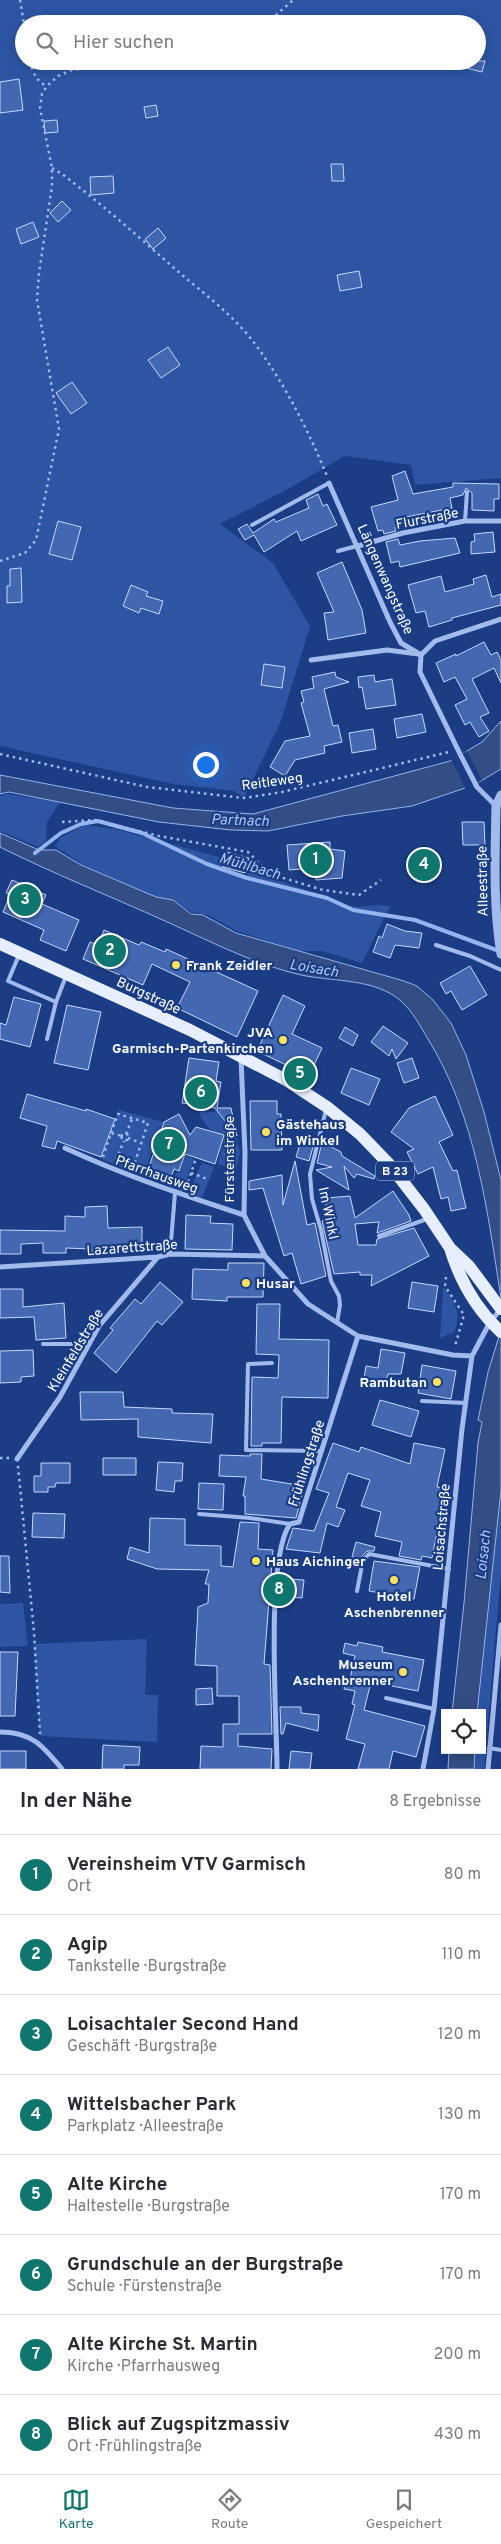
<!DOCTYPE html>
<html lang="de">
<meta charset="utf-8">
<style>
:root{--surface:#fff;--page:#f2f2f3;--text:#2b2b33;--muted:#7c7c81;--line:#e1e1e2;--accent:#0f766e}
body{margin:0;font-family:Overpass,sans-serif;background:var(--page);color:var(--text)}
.controls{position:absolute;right:15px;bottom:15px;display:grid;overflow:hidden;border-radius:0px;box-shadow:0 2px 12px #0003}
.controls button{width:45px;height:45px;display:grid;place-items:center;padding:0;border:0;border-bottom:1px solid var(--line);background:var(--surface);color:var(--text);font:25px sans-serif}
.you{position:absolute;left:205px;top:764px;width:18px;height:18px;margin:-12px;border:4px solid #fff;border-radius:50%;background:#1a73e8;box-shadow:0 0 0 8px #1a73e833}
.badge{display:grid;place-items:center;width:32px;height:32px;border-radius:50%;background:var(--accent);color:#fff;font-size:16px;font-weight:700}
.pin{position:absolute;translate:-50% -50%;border:2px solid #fff;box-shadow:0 1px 5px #0006}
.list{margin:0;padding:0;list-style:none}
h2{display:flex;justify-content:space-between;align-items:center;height:65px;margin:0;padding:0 20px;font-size:21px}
h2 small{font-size:16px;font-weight:400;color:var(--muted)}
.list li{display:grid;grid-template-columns:32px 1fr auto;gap:15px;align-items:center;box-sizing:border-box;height:80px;padding:0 20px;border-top:1px solid var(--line)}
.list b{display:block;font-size:19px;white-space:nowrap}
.list p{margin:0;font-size:16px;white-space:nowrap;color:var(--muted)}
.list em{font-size:16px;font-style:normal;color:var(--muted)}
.icon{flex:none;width:28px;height:28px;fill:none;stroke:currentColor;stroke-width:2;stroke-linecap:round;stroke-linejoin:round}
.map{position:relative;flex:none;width:501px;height:1769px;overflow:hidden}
.search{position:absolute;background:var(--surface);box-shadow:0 2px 12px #0003;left:15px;right:15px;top:15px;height:55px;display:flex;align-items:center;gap:12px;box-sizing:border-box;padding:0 18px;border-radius:28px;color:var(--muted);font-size:19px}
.sheet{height:705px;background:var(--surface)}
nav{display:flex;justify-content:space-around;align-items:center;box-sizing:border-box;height:70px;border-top:1px solid var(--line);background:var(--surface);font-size:14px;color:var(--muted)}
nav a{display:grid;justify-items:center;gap:2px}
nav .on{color:var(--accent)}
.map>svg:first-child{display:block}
</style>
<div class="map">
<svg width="501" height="1769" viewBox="0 0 501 1769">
<rect width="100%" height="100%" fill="#1a3d86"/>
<path fill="#2d55a4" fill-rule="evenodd" d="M0,0H501V478L415,485L411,465L345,456L286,490L220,524L273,563L310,626L281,721L244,798L234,791L173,784L0,746ZM24,24H477V61H24Z
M8,794L60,802L47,822L46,841L38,847L0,831V796Z
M84,825L115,829L223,858V868L247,876L248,870L355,907L378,905L390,906L362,963L322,951H299L237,931L208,915L191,912L174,900L156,897L121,882L83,865L55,846L60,838Z
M217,1109L228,1128H234L240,1153L236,1170L218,1164L224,1138C214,1134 200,1122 199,1111L214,1112Z
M119,1110L163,1122L143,1176L101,1159Z
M180,1153L194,1159L182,1192L171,1188L176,1173H179L183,1162L178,1160Z
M202,1163L214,1167L202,1198L188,1193Z
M443,1288H445C455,1303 462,1314 454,1332L440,1338Z
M501,1490V1572L484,1769H474L475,1750H482V1713H477L478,1700Z
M23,1603L28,1646L0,1647V1604Z
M147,1639L145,1695H158L157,1742L40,1736L34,1644Z"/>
<path fill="#344d84" stroke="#95b4ee" d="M501,721V769L474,785L412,806L342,816L268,831L231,830L159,822L9,792L0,794V775L173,808L253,814L450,761L482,742Z
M0,833L39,850H56L81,865L156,897L173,900L191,914L203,915L236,933L404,981L417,986L433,1000L451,1023L466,1055L484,1112L501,1180V1298C487,1209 476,1117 428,1039C420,1026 413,1012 402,1002C376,978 334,982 301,975C253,964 210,941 165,921C110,896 54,874 0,847Z
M501,1330V1490L477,1713H452L464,1603L478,1443L482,1422L478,1420L488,1372Z
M449,1750H475L474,1769H448Z"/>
<path fill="#1a3d86" d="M467,751L482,780L466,790L451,759Z"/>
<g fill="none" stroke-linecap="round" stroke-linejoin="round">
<path stroke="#95b4ee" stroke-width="4" d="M35,853L61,833L81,824L98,821L142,833L207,864L247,878L327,898L353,910L415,920L499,951"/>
</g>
<path fill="#4367b0" stroke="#c7d8f9" d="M454,61H485L482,72L454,65Z
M19,79L23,110L0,113V82Z
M156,105L158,116L146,118L144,107Z
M57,120L58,132L45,133L44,121Z
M331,164H343L344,181H332Z
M113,176L114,193L91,195L90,177Z
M62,201L71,210L58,222L50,213Z
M33,222L39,237L21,244L16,229Z
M158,228L166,238L153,249L145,239Z
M359,271L362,287L340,291L337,275Z
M168,347L180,365L161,378L148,360Z
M72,382L87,403L71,414L56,393Z
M405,471L413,494L453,487V483L499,484V499H494V511L472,510V493L466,488L463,495L450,498L452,508L406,517L407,523L395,527L396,531L384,534L383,530L378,531L371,507L398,500L392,476Z
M318,494L323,506L327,504L337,525L301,541L297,531L264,552L254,535L245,540L238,529L247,524L253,533L274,519L276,522L309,508L306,500Z
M58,521L81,527L72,560L49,554Z
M493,532L495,552L471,554V542L475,541L474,534Z
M455,538L460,553L400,567L399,561L391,563L386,542L398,539L400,545L420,541Z
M342,562L362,610L366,633L328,640L324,613L334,612L317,573Z
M21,568L22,602L7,603V586H10V569Z
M486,575L492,597L501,594V605L452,618V620L429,627L425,611L416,613L408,585L441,576L445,592L474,584L473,579Z
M131,585L148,592L146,596L163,601L159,614L141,608L139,613L123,606Z
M484,642L491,655L497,652L501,660V683L494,668L472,679L489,713L480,717L489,731L479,737L470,722L465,725L455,705L467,699L455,677L444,682L436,663L456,654V656Z
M264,664L285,667L282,688L261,685Z
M335,672L336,677L349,682L324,689L333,726L338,725L342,742L324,746L325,753L295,760L285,776L270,767L285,741L310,736L301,703L304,702L301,691L314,688L312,677Z
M374,675L375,682L392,679L396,705L366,709L362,687L359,688L358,677Z
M422,714L426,732L397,738L394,719Z
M373,729L376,749L352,753L349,733Z
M462,822H484L485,845H463Z
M330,842V849L345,851L342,878L316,880L315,868L289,870L287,845Z
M227,852L249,858L245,873L223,867Z
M12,880L46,895L42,904L79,920L66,951L40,940L44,930L3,912L10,895L6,893Z
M387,924L405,931L422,933L419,948L395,945L390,958L373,952L379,936L382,938Z
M104,930L139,945L141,942L165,952L166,949L258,991L237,1037L177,1008L190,982L152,964L143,985L83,959L90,942L98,945Z
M470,966L487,995L462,1010L451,991L446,994L440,983Z
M283,995L305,1006L292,1034L322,1048L309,1076L257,1051Z
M14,997L41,1004L30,1047L0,1039V1023L6,1025Z
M67,1005L101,1012L88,1070L54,1063Z
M383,1026L408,1043L396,1059L392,1049L389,1056L371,1042Z
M345,1027L358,1035L353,1046L339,1038Z
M189,1058L219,1062L216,1081L221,1082L217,1108H231L237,1136L215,1108L182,1103Z
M412,1058L419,1078L404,1083L397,1063Z
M351,1068L380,1079L369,1105L341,1093Z
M27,1094L86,1111V1109L115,1119L101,1157L57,1141L55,1149L42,1146L47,1126L20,1118Z
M435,1096L453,1135L439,1142L453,1171L457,1170L466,1208L451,1211L448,1197L441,1199L433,1167L418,1174L407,1152L414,1149L391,1132L409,1108Z
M250,1101H277V1114H281L282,1150H251Z
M179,1114L190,1135L196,1127L224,1135L215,1164L185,1154L179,1171L174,1169L171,1177L161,1173L160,1177L147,1173L164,1122Z
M302,1137L315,1140L309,1161L296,1157Z
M322,1142L341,1152L342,1156L375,1176L374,1179L357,1174L354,1178L344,1166L349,1190L316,1170L332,1167L317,1163Z
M295,1161L307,1225L315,1223L326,1276L301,1284L292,1253L284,1256L263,1188L249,1190V1181L282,1175L283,1205Z
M393,1191L409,1215L411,1221L377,1233L379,1222L355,1224L358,1245H376L377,1239L414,1228L429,1256L371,1286L372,1275H360V1272L334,1274L322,1221L326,1219V1198L350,1196L355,1218Z
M107,1206L108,1228L142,1227V1250L91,1252V1249L66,1248V1253H43V1243L21,1244V1254H0V1230L65,1231V1216L85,1217V1207Z
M186,1215L211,1216L210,1223L233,1224L232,1250L185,1249Z
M228,1263H264L263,1297H227V1301L192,1299L193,1269L228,1270Z
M160,1282L183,1302L162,1325L157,1321L116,1373L94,1353L113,1330L110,1328L135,1299L141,1304Z
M412,1282L438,1286L434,1312L408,1308Z
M0,1289H23V1307L64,1303L66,1338L36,1340L34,1317L0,1318Z
M257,1304H280L279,1339L329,1340L328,1398L282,1397L281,1443H262V1446H251L252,1377L278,1378L279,1355L256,1354Z
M381,1349L405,1353L401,1374H388L384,1387L363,1384L366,1366L378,1368Z
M33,1350L34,1376L21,1377V1382L0,1383V1351Z
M422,1365L456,1371L451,1399L418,1393Z
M80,1392H123L124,1407L172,1409V1413L213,1414L211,1443L138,1437V1419L81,1420Z
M380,1400L419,1411L411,1437L372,1425Z
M333,1443L359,1452L361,1447L410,1464L414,1443L445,1449L437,1487L442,1488L439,1507L442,1508L432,1558L422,1556L421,1560L399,1556L402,1542L375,1536L381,1512L361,1506L370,1480L348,1473L336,1507L345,1510L338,1527L327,1523L320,1553L286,1549L293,1528L314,1531L329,1493L316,1489Z
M250,1454H262L261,1479L304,1486L296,1518L245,1514V1496H243L246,1477L219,1476L220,1455L250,1456Z
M103,1458H136V1475H103Z
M158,1462L183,1463L182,1481H175L174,1492L156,1490Z
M41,1463H70V1483H56L55,1487H48V1492H34V1476H41Z
M199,1483L224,1484L223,1510L198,1509Z
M33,1513L65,1514L64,1538L32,1537Z
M150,1518L185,1519V1545L221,1546V1566L233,1567L240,1522L259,1523L258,1549L273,1550L264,1664L270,1665L272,1734H238V1746L272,1749L271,1769H200L201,1746L223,1747V1724H239V1696H217V1666L195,1665L198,1607L208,1603L209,1584H205L209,1570L157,1569L127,1559L130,1547L149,1553Z
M356,1542L375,1547L374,1551H367L359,1559L352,1557Z
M0,1556H9L10,1593L0,1592Z
M374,1561L420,1567L414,1599L369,1591Z
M289,1579L304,1580L302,1598L288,1597Z
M358,1642L383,1647L382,1652L424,1660L418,1691L371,1682L364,1710L425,1726L416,1757L393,1751L389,1769H358L365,1744L346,1739L355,1705L352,1704L355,1691L344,1689L347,1678L350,1679L355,1656L343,1653L345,1643L357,1646Z
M0,1652H18L15,1716H0Z
M212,1688L213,1704L196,1705V1689Z
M280,1707H301V1713L319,1715L318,1731L286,1723L283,1734H281Z
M103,1745L140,1747L139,1765H124V1769H102Z
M0,1751H26V1769H0Z
M291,1751L312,1753L310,1769H289Z"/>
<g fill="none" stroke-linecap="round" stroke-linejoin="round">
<path stroke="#a2bbec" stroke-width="2.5" stroke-dasharray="2.5 4" stroke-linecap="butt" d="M20,0L24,24
M266,24L293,0
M30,61C33,73 36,81 47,86
M52,168L62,174C103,205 142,240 181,274C206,295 235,317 255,344C285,384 308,430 327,476
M0,561L25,553L36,540L59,429L37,300L39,273L52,186V168L40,108L42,94L47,86L58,76L72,70L133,61
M0,754L147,787L244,798L282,792L449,752
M62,822L95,820L159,836L248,852L270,874L323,890L359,895L381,880
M111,1133L118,1114L148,1123L133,1168
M121.5 1137a3.5 3.5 0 1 1 7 0a3.5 3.5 0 1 1-7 0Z
M126,1134L132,1119
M128,1138L141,1143
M103,1157L111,1133L122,1136
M116,1160L124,1141
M191,1173L207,1179
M186,1188L196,1158
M446,1277L445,1286L464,1315L455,1346
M0,1458H9
M18,1466L34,1632L40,1734"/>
<path stroke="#a2bbec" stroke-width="4" d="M465,521L467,492
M252,525L329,483
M338,551L357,546
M436,945L470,956L501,970
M19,955L8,981L56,1002
M47,1039L56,1002L66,976
M326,1110L310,1174L312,1199L321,1230L331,1281L339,1296L340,1305L337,1323
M379,1236L427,1219
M170,1254L175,1193
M43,1344H88
M272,1363L248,1364L246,1450L322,1451
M422,1401L466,1403
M199,1514L250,1518L290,1524
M357,1591L363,1560L369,1554L449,1569
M386,1698L434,1709
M489,1748L501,1750"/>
<path stroke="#a2bbec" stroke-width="5" d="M329,483L390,622L401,643L421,655
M358,546L403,533L465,521H501
M421,655L420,672L460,754L477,787L496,806
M421,655L435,641L501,619
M311,660L387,650L418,654
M241,1059L245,1152L244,1215L265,1256L308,1304L358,1336L453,1355L472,1356
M65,1148C123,1175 183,1195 244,1215
M0,1267L158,1257L170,1254L265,1256
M17,1459L60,1397L99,1326L158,1257
M0,1732C32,1732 43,1746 62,1769
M277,1769C277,1720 265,1559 290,1524L299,1522L302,1512L358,1336
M423,1769L434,1709L462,1429L472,1356L490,1322L501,1309
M488,1769L501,1625"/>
<path stroke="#a2bbec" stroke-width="9" d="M501,795L496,806C495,856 493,905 501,954"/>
<path stroke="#e7eeff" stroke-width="12" d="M0,944L190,1030L286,1080L327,1107L360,1134L389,1164L424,1209L450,1248L469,1266L501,1309
M450,1248C460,1281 476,1309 501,1332"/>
</g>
<g fill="#fee25e" stroke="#1a3d86" stroke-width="2">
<circle cx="176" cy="965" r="5"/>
<circle cx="283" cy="1040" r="5"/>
<circle cx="266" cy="1132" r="5"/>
<circle cx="246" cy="1283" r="5"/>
<circle cx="437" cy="1382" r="5"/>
<circle cx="256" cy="1561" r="5"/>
<circle cx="394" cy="1580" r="5"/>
<circle cx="403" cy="1672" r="5"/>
</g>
<g text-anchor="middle" stroke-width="4.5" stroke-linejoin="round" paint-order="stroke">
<rect fill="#1a3d86" stroke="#bac5db" stroke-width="1" x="376" y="1161.5" width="38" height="19" rx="4"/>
<g font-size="12" font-weight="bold" fill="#fff">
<text x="395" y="1175">B 23</text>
</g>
<g font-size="14" fill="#fff" stroke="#1a3d86">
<text transform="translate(427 518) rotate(-11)" y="5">Flurstraße</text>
<text transform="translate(386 579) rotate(66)" y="5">Längenwangstraße</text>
<text transform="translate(272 781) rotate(-8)" y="5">Reitleweg</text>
<text transform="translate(482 881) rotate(-91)" y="5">Alleestraße</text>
<text transform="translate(149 995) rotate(25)" y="5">Burgstraße</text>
<text transform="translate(229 1159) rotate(-90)" y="5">Fürstenstraße</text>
<text transform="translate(157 1174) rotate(20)" y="5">Pfarrhausweg</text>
<text transform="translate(329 1213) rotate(78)" y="5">Im Winkl</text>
<text transform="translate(132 1247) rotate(-4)" y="5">Lazarettstraße</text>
<text transform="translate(75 1350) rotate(-59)" y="5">Kleinfeldstraße</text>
<text transform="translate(306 1463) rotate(-72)" y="5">Frühlingstraße</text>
<text transform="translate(441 1527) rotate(-85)" y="5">Loisachstraße</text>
</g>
<g font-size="14" font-weight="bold" fill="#fff" stroke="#1a3d86" text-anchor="start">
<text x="186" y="970">Frank Zeidler</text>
<text x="273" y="1037" text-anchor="end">JVA<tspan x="273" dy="16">Garmisch-Partenkirchen</tspan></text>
<text x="276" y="1129">Gästehaus<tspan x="276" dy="16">im Winkel</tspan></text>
<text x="256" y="1288">Husar</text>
<text x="427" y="1387" text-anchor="end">Rambutan</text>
<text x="266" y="1566">Haus Aichinger</text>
<text x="394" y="1601" text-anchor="middle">Hotel<tspan x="394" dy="16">Aschenbrenner</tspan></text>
<text x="393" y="1669" text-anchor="end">Museum<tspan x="393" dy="16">Aschenbrenner</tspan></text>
</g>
<g font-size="15" font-style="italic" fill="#aec6f3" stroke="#1a3d86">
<text transform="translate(240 820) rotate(2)" y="5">Partnach</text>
<text transform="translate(250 866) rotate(16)" y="5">Mühlbach</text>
<text transform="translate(314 968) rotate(10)" y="5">Loisach</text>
<text transform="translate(483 1555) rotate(-84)" y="5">Loisach</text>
</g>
</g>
</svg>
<div class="controls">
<button><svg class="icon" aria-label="locate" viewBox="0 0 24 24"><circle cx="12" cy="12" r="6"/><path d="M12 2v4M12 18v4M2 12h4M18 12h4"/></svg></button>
</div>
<div class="you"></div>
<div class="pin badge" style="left:316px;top:860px">1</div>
<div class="pin badge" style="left:110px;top:951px">2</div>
<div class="pin badge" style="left:25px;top:900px">3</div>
<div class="pin badge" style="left:424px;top:865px">4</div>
<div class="pin badge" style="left:300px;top:1074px">5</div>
<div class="pin badge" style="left:201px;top:1093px">6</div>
<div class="pin badge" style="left:169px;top:1145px">7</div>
<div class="pin badge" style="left:279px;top:1590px">8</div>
<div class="search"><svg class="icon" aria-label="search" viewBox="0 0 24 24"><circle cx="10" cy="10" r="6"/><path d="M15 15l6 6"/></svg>Hier suchen</div>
</div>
<section class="sheet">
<h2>In der Nähe<small>8 Ergebnisse</small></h2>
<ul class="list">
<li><span class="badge">1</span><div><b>Vereinsheim VTV Garmisch</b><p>Ort</p></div><em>80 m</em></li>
<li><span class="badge">2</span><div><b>Agip</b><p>Tankstelle · Burgstraße</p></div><em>110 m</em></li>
<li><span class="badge">3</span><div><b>Loisachtaler Second Hand</b><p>Geschäft · Burgstraße</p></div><em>120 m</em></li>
<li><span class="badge">4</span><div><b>Wittelsbacher Park</b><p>Parkplatz · Alleestraße</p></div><em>130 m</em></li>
<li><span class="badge">5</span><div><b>Alte Kirche</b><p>Haltestelle · Burgstraße</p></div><em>170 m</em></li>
<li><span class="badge">6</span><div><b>Grundschule an der Burgstraße</b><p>Schule · Fürstenstraße</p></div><em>170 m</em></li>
<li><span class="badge">7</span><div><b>Alte Kirche St. Martin</b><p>Kirche · Pfarrhausweg</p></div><em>200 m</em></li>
<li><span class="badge">8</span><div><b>Blick auf Zugspitzmassiv</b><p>Ort · Frühlingstraße</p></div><em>430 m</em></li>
</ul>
</section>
<nav>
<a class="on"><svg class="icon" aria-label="map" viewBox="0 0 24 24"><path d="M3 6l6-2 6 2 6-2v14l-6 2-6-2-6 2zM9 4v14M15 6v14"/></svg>Karte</a>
<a><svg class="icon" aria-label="directions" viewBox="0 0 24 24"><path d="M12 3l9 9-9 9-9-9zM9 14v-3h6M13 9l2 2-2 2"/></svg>Route</a>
<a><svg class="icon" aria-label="saved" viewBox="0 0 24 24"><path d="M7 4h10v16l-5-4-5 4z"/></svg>Gespeichert</a>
</nav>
